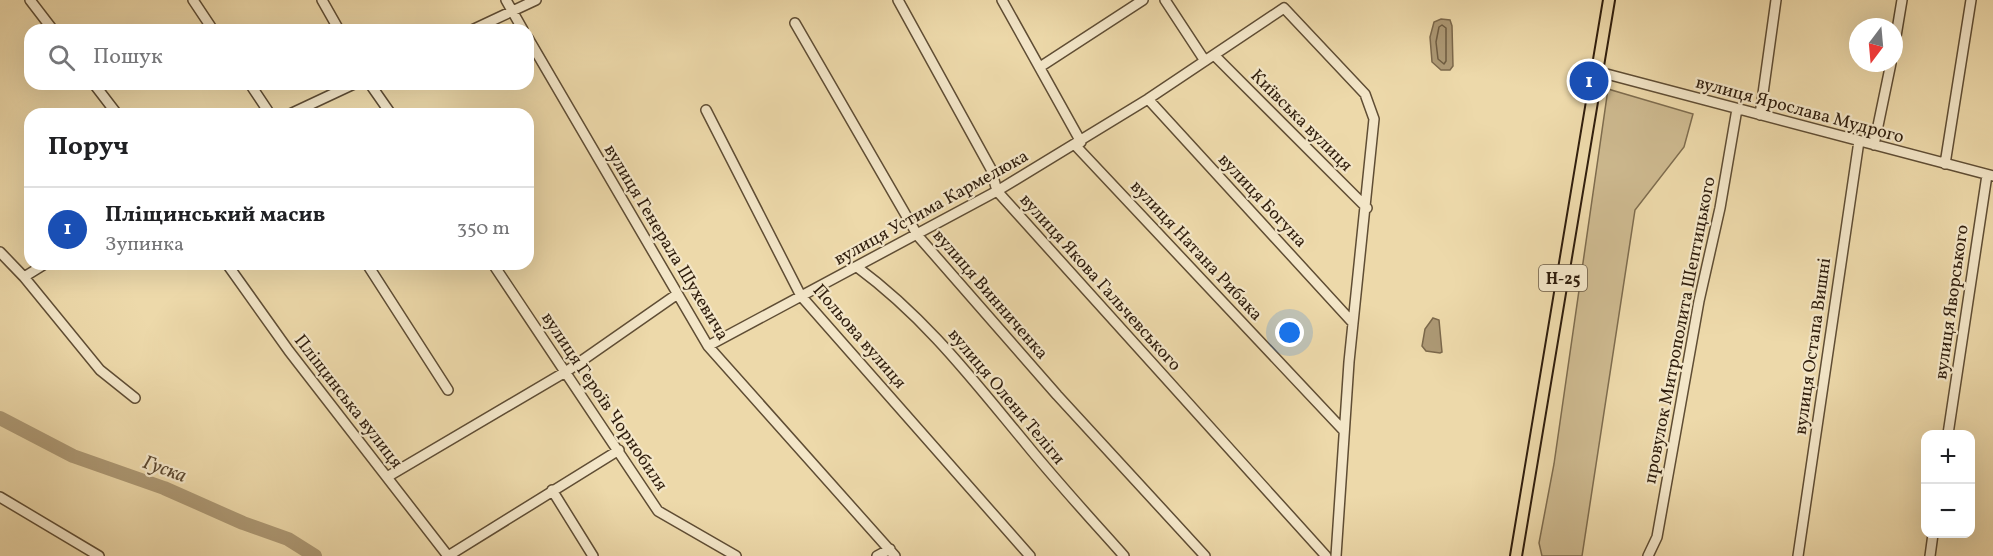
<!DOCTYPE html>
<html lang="uk">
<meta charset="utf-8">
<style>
:root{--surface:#fff;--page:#f2f2f2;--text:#202124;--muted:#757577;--line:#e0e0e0;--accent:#d93025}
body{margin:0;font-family:Vollkorn,serif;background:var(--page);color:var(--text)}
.controls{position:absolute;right:18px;bottom:18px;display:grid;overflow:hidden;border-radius:12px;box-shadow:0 6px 24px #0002}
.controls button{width:54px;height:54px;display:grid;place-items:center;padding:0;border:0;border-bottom:2px solid var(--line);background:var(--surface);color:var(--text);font:30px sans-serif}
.compass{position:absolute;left:1849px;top:18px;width:54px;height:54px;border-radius:50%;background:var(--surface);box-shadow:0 6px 24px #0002;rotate:196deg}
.you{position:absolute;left:1290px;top:333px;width:21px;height:21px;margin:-15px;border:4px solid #fff;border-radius:50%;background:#1a73e8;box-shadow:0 0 0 9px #1a73e833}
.badge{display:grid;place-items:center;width:39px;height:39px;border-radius:50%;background:var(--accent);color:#fff;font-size:20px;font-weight:700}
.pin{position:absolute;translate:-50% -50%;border:3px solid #fff;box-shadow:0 2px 6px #0006}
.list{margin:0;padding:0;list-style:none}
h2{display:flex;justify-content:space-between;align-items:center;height:78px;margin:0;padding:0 24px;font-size:26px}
h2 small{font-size:20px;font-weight:400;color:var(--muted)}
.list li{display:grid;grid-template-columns:39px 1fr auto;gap:18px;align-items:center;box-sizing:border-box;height:84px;padding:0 24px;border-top:2px solid var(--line)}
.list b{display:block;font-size:22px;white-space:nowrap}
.list p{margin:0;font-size:20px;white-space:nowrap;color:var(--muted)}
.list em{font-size:20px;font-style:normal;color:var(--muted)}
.icon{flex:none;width:33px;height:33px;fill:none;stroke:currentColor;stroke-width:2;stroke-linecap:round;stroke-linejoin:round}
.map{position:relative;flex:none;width:1993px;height:556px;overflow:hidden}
.search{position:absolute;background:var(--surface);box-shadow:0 6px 24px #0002;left:24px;top:24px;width:510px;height:66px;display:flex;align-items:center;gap:15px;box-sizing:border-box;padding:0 21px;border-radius:18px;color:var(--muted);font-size:22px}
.panel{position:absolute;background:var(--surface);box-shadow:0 6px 24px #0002;left:24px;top:108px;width:510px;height:162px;border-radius:18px}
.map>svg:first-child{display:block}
</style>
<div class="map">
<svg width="1993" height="556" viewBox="0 0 1993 556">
<rect width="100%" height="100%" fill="#edd9aa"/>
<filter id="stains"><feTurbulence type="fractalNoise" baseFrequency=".00333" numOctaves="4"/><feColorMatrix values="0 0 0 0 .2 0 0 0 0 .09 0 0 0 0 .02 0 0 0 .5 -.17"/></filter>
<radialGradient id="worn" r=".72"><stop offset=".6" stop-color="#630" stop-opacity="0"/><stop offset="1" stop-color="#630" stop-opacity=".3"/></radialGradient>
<path fill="#cdb98f" stroke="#7e6c4e" stroke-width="1.5" d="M1608,89L1693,114L1684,147L1635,210L1582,556H1542L1539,543L1554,464Z"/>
<path fill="#ad9975" stroke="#7b684b" stroke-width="1.5" d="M1441,19L1450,20L1452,26L1453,66L1450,70H1441L1432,62L1430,37L1434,22Z
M1433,318L1439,320L1442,352L1440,353L1426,351L1422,346L1425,329Z"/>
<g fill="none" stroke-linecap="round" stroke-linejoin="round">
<path stroke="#6e5c41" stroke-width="1.5" d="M1442,25L1446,28V61L1444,64L1438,59L1436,42L1439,27Z"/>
<path stroke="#ad9975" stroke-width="14" d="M0,418L73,456L164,488L243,523L288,539L315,556"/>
<defs>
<path id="minor" d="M30,0L53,30
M193,0L213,30
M322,0L339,30
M506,0L523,30
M898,0L991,169L997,191L1326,556
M1002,0L1081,142
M1165,0L1205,61
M795,23L918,236L1057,395L1205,556
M472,30L536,0
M528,38L708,346L895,556
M1894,48L1902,0
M1214,55L1367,208
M1040,67L1143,0
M1599,72L1993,176
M94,84L117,114
M250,84L270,114
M370,84L391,114
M1148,99L1353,323
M706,110L801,296L1030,556
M290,114L354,84
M1760,115L1776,0
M1075,145L1344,431
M1874,145L1891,63
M1945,164L1971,0
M0,252L24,277L45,264
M227,264L289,351L448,556
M367,264L448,390
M493,264L658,511L736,556
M857,267C926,318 973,380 1027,445C1058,483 1091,519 1124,556
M24,277L100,370L135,398
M708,346L997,191L1148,99L1284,8L1365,94L1374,119L1349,362L1336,556
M1948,434L1987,175
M387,477L567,371L676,295
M552,490L593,556
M0,497L99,556
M448,556L619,450
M877,556L890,549
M1648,556L1657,537L1699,301L1720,208L1737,109
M1798,556L1859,141
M1930,556L1933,534"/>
<path id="major" d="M1516,556L1609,0"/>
</defs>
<use href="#minor" stroke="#5f4d34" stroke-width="12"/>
<use href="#major" stroke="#301e0d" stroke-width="14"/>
<use href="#minor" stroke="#f3e6c8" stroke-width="9"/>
<use href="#major" stroke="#edd9aa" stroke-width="10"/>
</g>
<g text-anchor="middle" stroke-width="4.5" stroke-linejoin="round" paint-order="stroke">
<rect fill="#f3e6c8" stroke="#6a5a45" stroke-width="1.5" x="1539" y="265" width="48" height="26" rx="4.5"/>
<g font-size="16" font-weight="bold" fill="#301e0d">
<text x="1563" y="284">Н-25</text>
</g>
<g font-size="18" fill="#301e0d" stroke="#f3e6c8">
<text transform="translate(1800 109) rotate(15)" y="6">вулиця Ярослава Мудрого</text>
<text transform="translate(1302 120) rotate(45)" y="6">Київська вулиця</text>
<text transform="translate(1263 200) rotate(47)" y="6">вулиця Богуна</text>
<text transform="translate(931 207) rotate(-29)" y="6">вулиця Устима Кармелюка</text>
<text transform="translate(667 242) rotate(59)" y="6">вулиця Генерала Шухевича</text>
<text transform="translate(1197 250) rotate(47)" y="6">вулиця Натана Рибака</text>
<text transform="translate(1101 282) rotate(48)" y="6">вулиця Якова Гальчевського</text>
<text transform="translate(991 294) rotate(49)" y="6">вулиця Винниченка</text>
<text transform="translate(1951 302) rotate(-82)" y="6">вулиця Яворського</text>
<text transform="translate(1679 330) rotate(-79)" y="6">провулок Митрополита Шептицького</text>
<text transform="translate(860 336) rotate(49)" y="6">Польова вулиця</text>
<text transform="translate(1812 346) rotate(-82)" y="6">вулиця Остапа Вишні</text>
<text transform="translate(1007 396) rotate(50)" y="6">вулиця Олени Теліги</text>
<text transform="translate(349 401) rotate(52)" y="6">Пліщинська вулиця</text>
<text transform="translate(605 401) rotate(56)" y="6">вулиця Героїв Чорнобиля</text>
</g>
<g font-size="20" font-style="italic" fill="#5c4931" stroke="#f3e6c8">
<text transform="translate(165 468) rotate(20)" y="7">Гуска</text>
</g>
</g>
<rect width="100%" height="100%" filter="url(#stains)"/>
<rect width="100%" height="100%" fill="url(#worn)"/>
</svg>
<div class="controls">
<button>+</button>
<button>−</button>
</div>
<svg class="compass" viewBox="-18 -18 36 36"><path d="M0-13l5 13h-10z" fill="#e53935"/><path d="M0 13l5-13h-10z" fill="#757577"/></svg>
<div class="you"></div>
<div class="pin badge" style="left:1589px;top:81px;background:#1a4fb4">1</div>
<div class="search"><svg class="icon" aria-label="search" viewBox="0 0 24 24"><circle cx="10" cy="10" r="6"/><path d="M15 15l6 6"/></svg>Пошук</div>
<section class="panel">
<h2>Поруч<small></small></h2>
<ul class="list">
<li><span class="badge" style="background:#1a4fb4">1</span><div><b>Пліщинський масив</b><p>Зупинка</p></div><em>350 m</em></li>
</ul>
</section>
</div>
